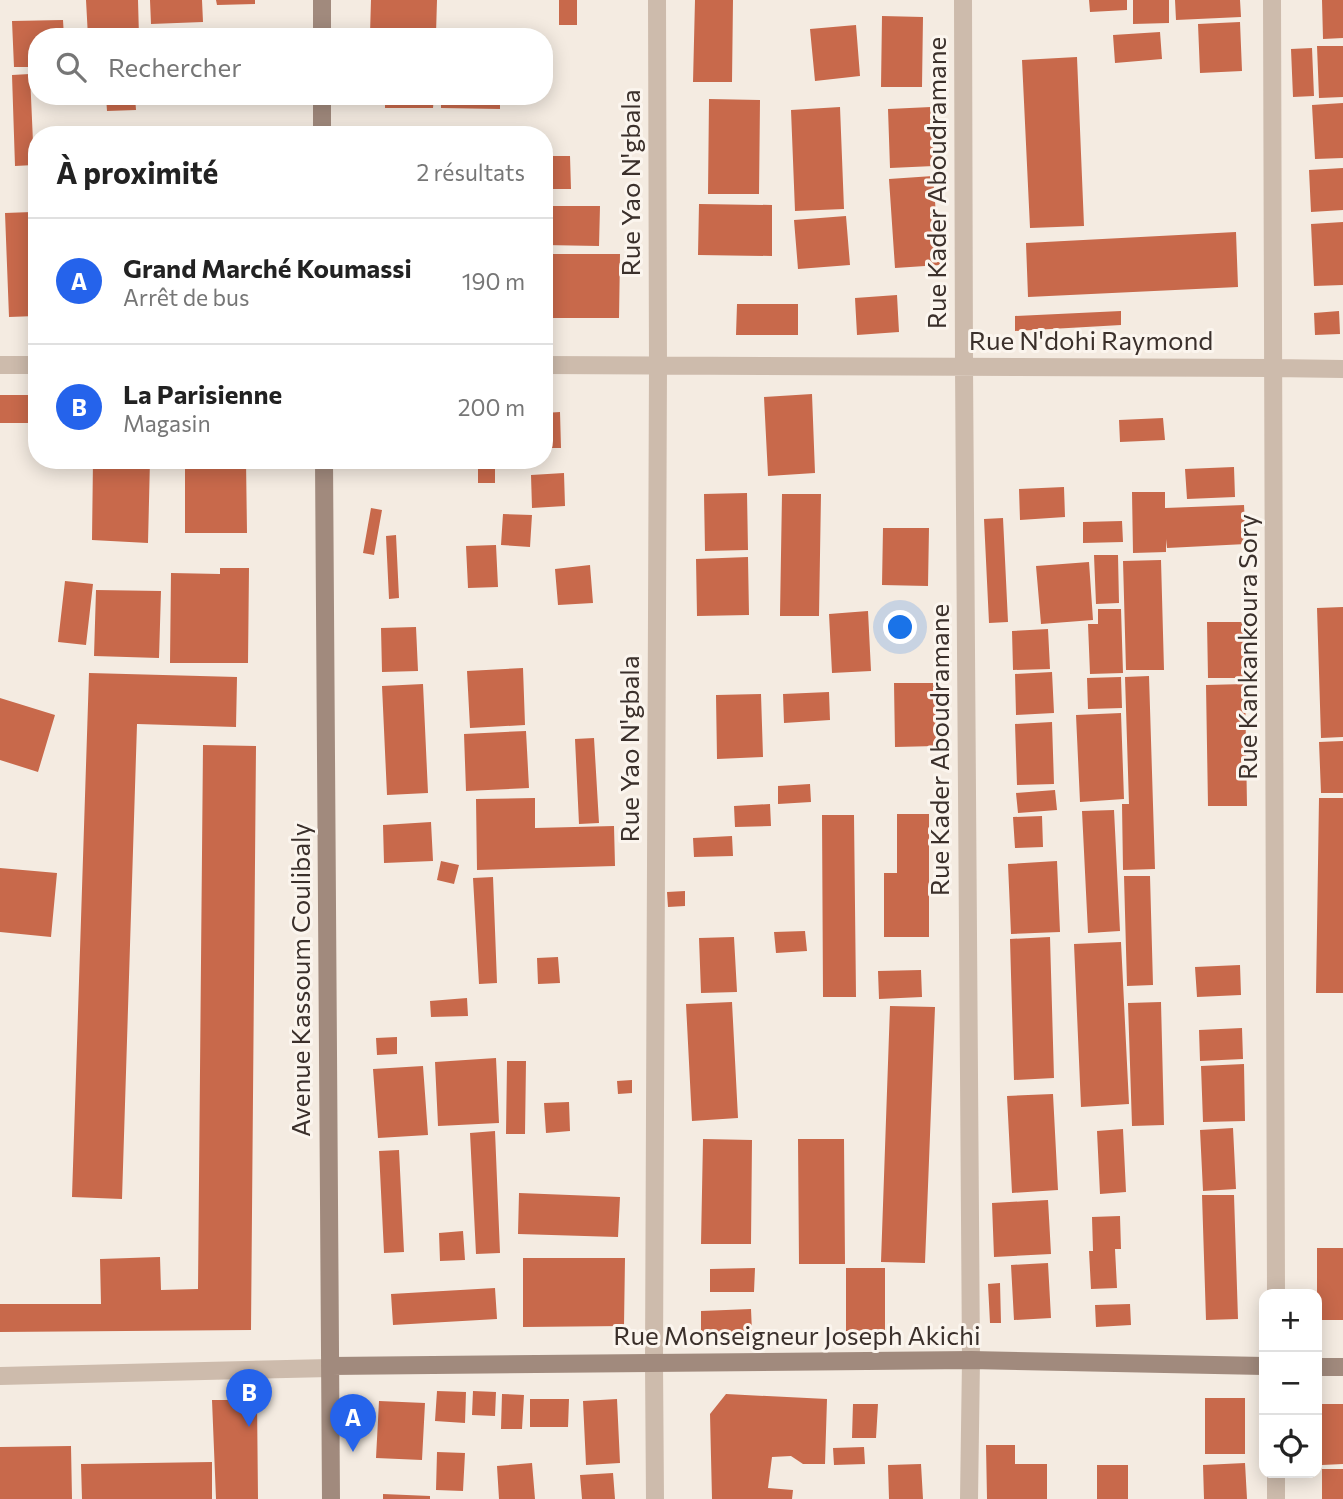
<!DOCTYPE html>
<html lang="fr">
<meta charset="utf-8">
<style>
:root{--surface:#fff;--page:#f6f6f6;--text:#222;--muted:#767676;--line:#e0e0e0;--accent:#2563eb}
body{margin:0;font-family:Commissioner,sans-serif;background:var(--page);color:var(--text)}
.controls{position:absolute;right:21px;bottom:21px;display:grid;overflow:hidden;border-radius:14px;box-shadow:0 4px 18px #0003}
.controls button{width:63px;height:63px;display:grid;place-items:center;padding:0;border:0;border-bottom:2px solid var(--line);background:var(--surface);color:var(--text);font:35px sans-serif}
.you{position:absolute;left:901px;top:628px;width:24px;height:24px;margin:-18px;border:5px solid #fff;border-radius:50%;background:#1a73e8;box-shadow:0 0 0 10px #1a73e833}
.badge{display:grid;place-items:center;width:46px;height:46px;border-radius:50%;background:var(--accent);color:#fff;font-size:23px;font-weight:700}
.pin{position:absolute;translate:-50% -58px;filter:drop-shadow(0 2px 4px #0008)}
.pin::after{content:'';position:absolute;top:37px;width:24px;height:21px;background:inherit;clip-path:polygon(0 0,100% 0,50% 100%)}
.list{margin:0;padding:0;list-style:none}
h2{display:flex;justify-content:space-between;align-items:center;height:91px;margin:0;padding:0 28px;font-size:30px}
h2 small{font-size:23px;font-weight:400;color:var(--muted)}
.list li{display:grid;grid-template-columns:46px 1fr auto;gap:21px;align-items:center;box-sizing:border-box;height:126px;padding:0 28px;border-top:2px solid var(--line)}
.list b{display:block;font-size:26px;white-space:nowrap}
.list p{margin:0;font-size:23px;white-space:nowrap;color:var(--muted)}
.list em{font-size:23px;font-style:normal;color:var(--muted)}
.icon{flex:none;width:38px;height:38px;fill:none;stroke:currentColor;stroke-width:2;stroke-linecap:round;stroke-linejoin:round}
.map{position:relative;flex:none;width:1343px;height:1499px;overflow:hidden}
.search{position:absolute;background:var(--surface);box-shadow:0 4px 18px #0003;left:28px;top:28px;width:525px;height:77px;display:flex;align-items:center;gap:18px;box-sizing:border-box;padding:0 24px;border-radius:28px;color:var(--muted);font-size:26px}
.panel{position:absolute;background:var(--surface);box-shadow:0 4px 18px #0003;left:28px;top:126px;width:525px;height:343px;border-radius:28px}
.map>svg:first-child{display:block}
</style>
<div class="map">
<svg width="1343" height="1499" viewBox="0 0 1343 1499">
<rect width="100%" height="100%" fill="#f4ebe1"/>
<path fill="#c8694b" d="M86,0H138L139,37H88Z
M150,0H202L203,22L151,24Z
M216,0H255V4L217,5Z
M371,0H437L436,34H370Z
M559,0H577V25H559Z
M695,0H733L732,82H693Z
M1089,0H1127V10L1090,12Z
M1133,0H1169V23L1133,24Z
M1175,0H1240L1241,17L1176,20Z
M1322,0H1343V38L1323,39Z
M882,16L923,17L922,87H881Z
M63,20L64,37H37V67H14L12,21Z
M1240,22L1242,71L1200,73L1198,24Z
M856,25L860,76L815,81L810,29Z
M1160,32L1162,59L1115,63L1113,35Z
M1317,46H1343V97L1319,98Z
M1312,48L1314,96L1293,97L1291,49Z
M1077,57L1084,226L1030,228L1022,60Z
M30,74L34,165L15,166L12,75Z
M106,96H135L136,110L107,111Z
M205,96H252V101L206,103Z
M385,96H434L433,108H385Z
M441,96H500V109L441,108Z
M709,99L760,100L759,194H708Z
M1343,103V158L1315,159L1312,105Z
M840,107L844,209L795,211L791,110Z
M931,107L934,166L890,168L888,109Z
M544,156H570L571,189H544Z
M1343,168V210L1311,212L1309,170Z
M933,176L940,265L895,268L889,179Z
M699,204L772,205V256L698,255Z
M544,206H600L599,246L544,245Z
M32,212L36,316L9,317L5,213Z
M846,216L850,265L798,269L794,220Z
M1343,222V285L1314,286L1311,224Z
M1236,232L1238,287L1028,297L1026,243Z
M544,254H620L619,318H544Z
M897,295L899,332L857,335L855,298Z
M737,304H798V335H736Z
M1121,311V325L1015,331V316Z
M1339,311L1340,334L1315,335L1314,313Z
M812,394L815,473L768,476L764,397Z
M0,395H37V423H0Z
M560,412L561,448H544V413Z
M1163,418L1165,440L1120,442L1119,420Z
M93,460H150L148,543L92,540Z
M185,460H246L247,533H185Z
M495,462V483H478V463Z
M1234,467L1235,497L1187,499L1185,469Z
M564,473L565,506L532,508L531,475Z
M1064,487L1065,517L1020,520L1019,489Z
M1132,492H1165V508L1244,505L1246,544L1167,548L1166,539V552L1133,553Z
M747,493L748,550L705,551L704,494Z
M782,494H821L819,616H780Z
M371,508L382,510L374,555L363,553Z
M503,514L532,515L530,547L501,545Z
M1003,518L1008,622L989,623L984,519Z
M1122,521L1123,542L1083,543V522Z
M883,528H929L928,586L882,585Z
M396,535L399,598L389,599L386,536Z
M496,545L498,587L468,588L466,546Z
M1094,555H1118L1119,603L1096,604Z
M748,557L749,615L697,616L696,559Z
M1161,560L1164,670H1126L1123,561Z
M1089,562L1093,620L1041,624L1036,566Z
M590,565L593,603L558,605L555,569Z
M220,568H249L248,663H170L171,573L220,574Z
M65,581L93,584L86,645L58,642Z
M96,590L161,591L159,658L94,656Z
M1343,607V737L1321,738L1317,608Z
M1098,609H1121L1123,673L1090,674L1088,624H1098Z
M868,611L871,671L832,673L829,614Z
M1207,622H1244V678H1208Z
M416,627L418,671L382,672L381,628Z
M1048,629L1050,669L1013,670L1012,631Z
M523,668L525,725L470,728L467,671Z
M1052,672L1054,713L1016,715L1015,674Z
M89,673L237,677L236,727L137,724L122,1199L72,1197Z
M1149,676L1155,869L1123,870L1122,804H1129L1125,677Z
M1121,677L1122,708L1088,709L1087,678Z
M894,683H935L936,746L895,747Z
M423,684L428,793L387,795L382,686Z
M1245,684L1247,806H1208L1206,685Z
M829,692L830,720L784,723L783,694Z
M761,694L763,757L717,759L716,695Z
M0,698L55,715L38,772L0,760Z
M1121,713L1124,799L1080,802L1076,715Z
M1052,722L1054,784L1017,785L1015,724Z
M526,731L529,788L466,791L464,734Z
M594,738L599,823L579,824L575,739Z
M1343,741V793H1321L1319,742Z
M203,745L256,746L251,1330L0,1332V1304H101L100,1259L160,1257L161,1290L198,1289Z
M810,784L811,802L778,804V786Z
M1055,790L1057,810L1018,813L1016,793Z
M535,798V828L614,826L615,866L477,870L476,799Z
M1319,798H1343V993H1316Z
M770,804L771,826L735,827L734,806Z
M1114,810L1120,931L1088,933L1082,811Z
M897,814H929V937H884V873H897Z
M822,815H854L856,997H823Z
M1042,816L1043,847L1015,848L1013,817Z
M431,822L433,861L384,863L383,825Z
M732,836L733,856L694,857L693,838Z
M441,861L459,865L454,884L437,880Z
M1057,861L1060,932L1011,934L1008,864Z
M0,868L57,873L51,937L0,932Z
M1124,876H1150L1153,985L1127,986Z
M493,877L497,983L479,984L473,878Z
M685,891V906L668,907L667,892Z
M805,931L807,951L776,953L774,932Z
M734,937L737,992L701,993L699,938Z
M1050,937L1054,1078L1014,1080L1010,939Z
M1121,942L1129,1104L1081,1107L1074,944Z
M558,957L560,983L538,984L537,958Z
M1240,965L1241,995L1197,997L1195,967Z
M921,970L922,997L879,999L878,971Z
M467,998L468,1016L431,1017L430,1001Z
M732,1002L738,1118L692,1121L686,1004Z
M1161,1002L1164,1125L1132,1126L1128,1003Z
M890,1006L935,1007L925,1263L881,1262Z
M1242,1028L1243,1059L1200,1061L1199,1030Z
M397,1037V1054L377,1055L376,1038Z
M496,1058L499,1123L438,1126L435,1062Z
M507,1061H526L525,1134H506Z
M1244,1064L1245,1121L1203,1122L1201,1066Z
M423,1066L428,1135L378,1138L373,1069Z
M632,1080V1093L618,1094L617,1081Z
M1053,1094L1058,1190L1012,1193L1007,1096Z
M569,1102L570,1131L546,1133L544,1103Z
M1233,1128L1236,1189L1203,1191L1200,1130Z
M1123,1129L1126,1192L1100,1194L1097,1131Z
M495,1131L500,1253L476,1254L470,1133Z
M703,1139L752,1140L751,1244H701Z
M798,1139H844L845,1264H799Z
M399,1150L404,1252L384,1253L379,1151Z
M519,1193L620,1197L618,1237L518,1234Z
M1202,1195H1234L1238,1319L1206,1320Z
M1048,1200L1051,1254L994,1257L992,1203Z
M1120,1216L1121,1249H1115L1117,1288L1091,1289L1089,1251H1093L1092,1217Z
M463,1231L465,1260L440,1261L439,1233Z
M1317,1248H1343V1320H1317Z
M523,1258H625L624,1326L523,1327Z
M1048,1263L1051,1318L1014,1320L1011,1265Z
M755,1268L754,1292H710V1269Z
M846,1268H885V1330L846,1331Z
M1000,1283L1001,1323H990L988,1284Z
M495,1288L497,1319L393,1325L391,1294Z
M1130,1304L1131,1325L1096,1327L1095,1305Z
M751,1309L752,1332L701,1334V1311Z
M437,1391L466,1392L465,1423L435,1421Z
M473,1391L496,1392L495,1416L472,1415Z
M502,1394L524,1395L522,1429H501Z
M726,1394L827,1399L825,1464H803L791,1456L772,1457L768,1488L793,1490L792,1499H712L710,1414Z
M1205,1398H1245V1454H1205Z
M530,1399H569L568,1427H530Z
M617,1399L620,1463L586,1465L583,1401Z
M212,1400H257L258,1499H216Z
M379,1401L425,1403L422,1460L376,1458Z
M853,1404H878L876,1438H852Z
M1320,1404H1343V1464L1322,1465Z
M986,1445H1015V1464H1047V1499H987Z
M71,1446L72,1499H0V1447Z
M864,1447L865,1464L834,1465L833,1448Z
M437,1452L465,1453L463,1491L436,1490Z
M212,1462V1499H82L81,1464Z
M532,1463L535,1499H499L497,1466Z
M1245,1463L1247,1499H1204L1203,1465Z
M921,1464L923,1499H889L888,1465Z
M1097,1465H1128V1499H1097Z
M1322,1469H1343V1499H1322Z
M613,1473L615,1499H582L580,1475Z
M383,1494L430,1496V1499H383Z"/>
<g fill="none" stroke-linecap="round" stroke-linejoin="round">
<path stroke="#cdbbac" stroke-width="18" d="M963,0L964,367L971,1360L969,1499
M1272,0L1276,1294
M0,365H37
M544,365L1273,368L1343,369
M0,1376L330,1368
M1276,1473V1499
M655,1499L654,1363L658,366L657,0"/>
<path stroke="#a18a7d" stroke-width="18" d="M322,0V37
M322,96V135
M324,460L331,1499
M330,1366L971,1360L1264,1366
M1317,1367H1343"/>
</g>
<g text-anchor="middle" stroke-width="6" stroke-linejoin="round" paint-order="stroke">
<g font-size="26" fill="#3b302b" stroke="#fbf5ee">
<text transform="translate(631 183) rotate(-90)" y="9">Rue Yao N'gbala</text>
<text transform="translate(937 183) rotate(-90)" y="9">Rue Kader Aboudramane</text>
<text x="1091" y="350">Rue N'dohi Raymond</text>
<text transform="translate(1248 647) rotate(-90)" y="9">Rue Kankankoura Sory</text>
<text transform="translate(630 749) rotate(-90)" y="9">Rue Yao N'gbala</text>
<text transform="translate(940 750) rotate(-90)" y="9">Rue Kader Aboudramane</text>
<text transform="translate(301 980) rotate(-90)" y="9">Avenue Kassoum Coulibaly</text>
<text x="797" y="1345">Rue Monseigneur Joseph Akichi</text>
</g>
</g>
</svg>
<div class="controls">
<button>+</button>
<button>−</button>
<button><svg class="icon" aria-label="locate" viewBox="0 0 24 24"><circle cx="12" cy="12" r="6"/><path d="M12 2v4M12 18v4M2 12h4M18 12h4"/></svg></button>
</div>
<div class="you"></div>
<div class="pin badge" style="left:353px;top:1452px">A</div>
<div class="pin badge" style="left:249px;top:1427px">B</div>
<div class="search"><svg class="icon" aria-label="search" viewBox="0 0 24 24"><circle cx="10" cy="10" r="6"/><path d="M15 15l6 6"/></svg>Rechercher</div>
<section class="panel">
<h2>À proximité<small>2 résultats</small></h2>
<ul class="list">
<li><span class="badge">A</span><div><b>Grand Marché Koumassi</b><p>Arrêt de bus</p></div><em>190 m</em></li>
<li><span class="badge">B</span><div><b>La Parisienne</b><p>Magasin</p></div><em>200 m</em></li>
</ul>
</section>
</div>
